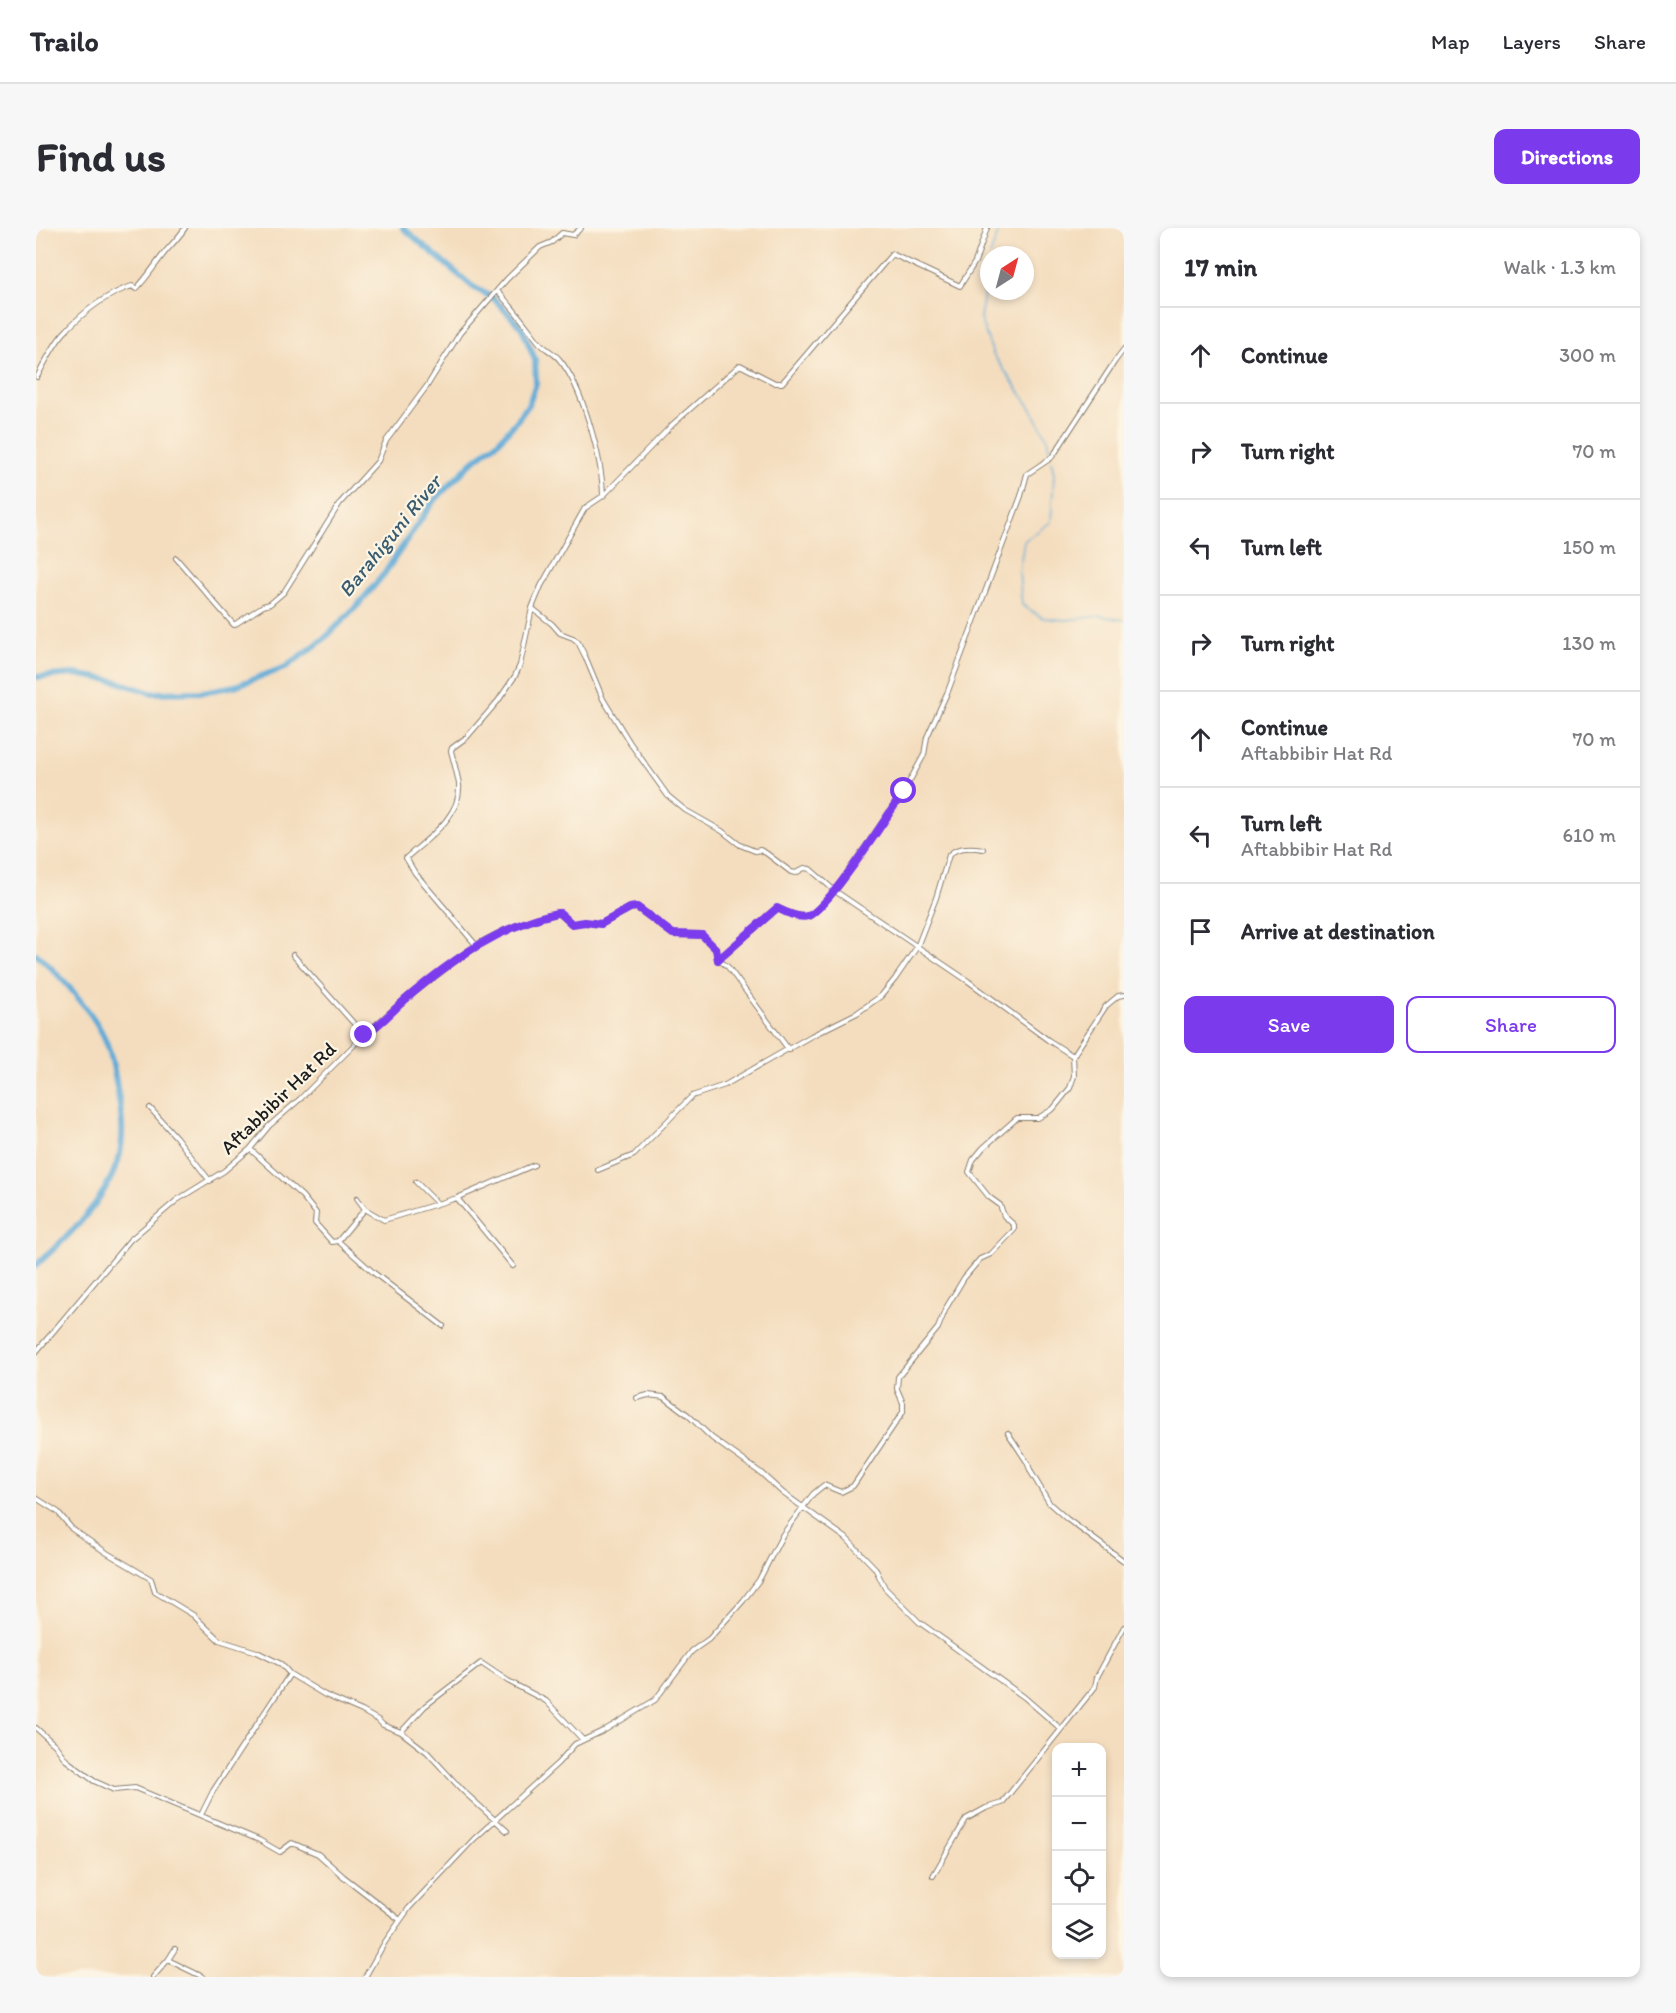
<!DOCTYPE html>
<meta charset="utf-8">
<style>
:root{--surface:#fff;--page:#f7f7f7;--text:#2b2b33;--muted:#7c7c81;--line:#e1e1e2;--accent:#7c3aed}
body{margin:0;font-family:Itim,sans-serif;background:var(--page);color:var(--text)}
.controls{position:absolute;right:18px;bottom:18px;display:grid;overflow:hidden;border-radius:12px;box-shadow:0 3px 9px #0003}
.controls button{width:54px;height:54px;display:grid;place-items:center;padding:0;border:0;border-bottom:2px solid var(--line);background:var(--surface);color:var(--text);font:30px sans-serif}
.compass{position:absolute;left:944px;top:18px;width:54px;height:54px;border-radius:50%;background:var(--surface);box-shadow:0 3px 9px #0003;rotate:36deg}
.stop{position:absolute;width:18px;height:18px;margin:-14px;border:4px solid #7c3aed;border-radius:50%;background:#fff}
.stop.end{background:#7c3aed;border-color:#fff;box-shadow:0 2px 6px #0008}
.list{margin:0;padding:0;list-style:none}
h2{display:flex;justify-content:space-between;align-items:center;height:78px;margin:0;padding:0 24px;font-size:26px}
h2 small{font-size:20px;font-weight:400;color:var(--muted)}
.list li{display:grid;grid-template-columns:39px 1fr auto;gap:18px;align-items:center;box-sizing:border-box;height:96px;padding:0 24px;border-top:2px solid var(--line)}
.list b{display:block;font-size:22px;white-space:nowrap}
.list p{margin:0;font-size:20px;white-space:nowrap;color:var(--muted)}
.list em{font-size:20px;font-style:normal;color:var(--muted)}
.actions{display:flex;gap:12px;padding:18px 24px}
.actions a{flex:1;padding:14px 0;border:2px solid var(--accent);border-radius:12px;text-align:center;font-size:21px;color:var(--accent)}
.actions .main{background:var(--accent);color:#fff}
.icon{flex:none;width:33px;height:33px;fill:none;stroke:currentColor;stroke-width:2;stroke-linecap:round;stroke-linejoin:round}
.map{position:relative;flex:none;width:1088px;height:1749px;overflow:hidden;border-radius:12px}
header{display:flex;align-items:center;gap:36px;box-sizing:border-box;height:84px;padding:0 30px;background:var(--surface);border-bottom:2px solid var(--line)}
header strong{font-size:28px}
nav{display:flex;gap:33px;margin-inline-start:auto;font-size:21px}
.intro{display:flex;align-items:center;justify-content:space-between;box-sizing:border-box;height:144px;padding:0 36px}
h1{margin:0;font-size:42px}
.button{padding:15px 27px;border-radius:12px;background:var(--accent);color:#fff;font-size:21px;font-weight:700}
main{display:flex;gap:36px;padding:0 36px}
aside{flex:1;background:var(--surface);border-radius:12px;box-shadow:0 3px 9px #0003}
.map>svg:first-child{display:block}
</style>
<header>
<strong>Trailo</strong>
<nav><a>Map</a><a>Layers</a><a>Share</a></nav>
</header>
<div class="intro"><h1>Find us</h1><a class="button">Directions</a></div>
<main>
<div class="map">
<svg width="1088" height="1749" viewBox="0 0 1088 1749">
<rect width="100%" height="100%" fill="#fcf5e5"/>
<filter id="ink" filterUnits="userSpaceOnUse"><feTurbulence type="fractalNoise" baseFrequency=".0167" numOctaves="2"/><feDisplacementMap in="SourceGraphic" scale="12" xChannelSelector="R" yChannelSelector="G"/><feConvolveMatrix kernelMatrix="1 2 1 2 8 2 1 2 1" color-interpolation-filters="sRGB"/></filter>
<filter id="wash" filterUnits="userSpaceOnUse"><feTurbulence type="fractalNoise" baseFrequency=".008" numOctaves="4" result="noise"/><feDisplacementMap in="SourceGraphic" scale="24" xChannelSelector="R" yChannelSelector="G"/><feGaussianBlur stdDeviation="1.35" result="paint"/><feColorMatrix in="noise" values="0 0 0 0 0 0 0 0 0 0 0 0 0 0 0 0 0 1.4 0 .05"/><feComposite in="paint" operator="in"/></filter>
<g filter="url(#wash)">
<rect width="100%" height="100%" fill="#f4ddbe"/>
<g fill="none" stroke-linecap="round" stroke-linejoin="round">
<path stroke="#5faad7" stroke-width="1.5" d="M954,27L964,0
M953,38L944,90L957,126L997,183L1011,210L1014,227
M1015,232L1018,246L1015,294L988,313L983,344L986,377L1007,390L1030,392L1064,388L1088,392"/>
<path stroke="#5faad7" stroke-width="6" d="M0,449L39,446L79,453L115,465L167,464L199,458L250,439L288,411L322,377L348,346L396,275L435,235L462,214L480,194L493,176L500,155L499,132L486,100L457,70L437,59L367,0
M0,726C23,745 61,788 71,816C77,831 79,849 82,865C86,888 89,911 82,933C67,976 33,1008 0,1037"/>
</g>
</g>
<g filter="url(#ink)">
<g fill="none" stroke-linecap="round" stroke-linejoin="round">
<defs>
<path id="minor" d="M461,63C476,78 489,96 502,113C507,120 517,124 523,131C547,159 566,231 567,267
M1,149C9,135 17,117 28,105C47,84 68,67 96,58L100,61C112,49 120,35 130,23C137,15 143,9 149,0
M140,330L198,397L227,378L234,376L248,364L304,275L342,233L350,213L391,158L424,105L471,51L504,19L516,14L526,5L537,7L545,0
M496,380L516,396L524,405L537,410L542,414L549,428L567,471L594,515L632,568L649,582L686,603L704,617L719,623L724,622L730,625L755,644L760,645L768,640L774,641L799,663L932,753L1012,812L1037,828
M440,717L379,645L370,630C391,611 426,588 423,556C421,545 418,534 415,523L416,520L431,509L462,473L479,448L484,437L496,380L505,358L549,280L567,268L637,196L704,137L739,155H746L856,26L924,58L939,34L951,0
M257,727L328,807
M683,732L741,680C751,685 763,690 774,688L799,663L868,563L888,527L891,509L912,463L985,268L991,246L1015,230L1019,225L1079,133L1088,121
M683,732L692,739L753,822
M114,880L140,909L174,953
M214,921L266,968L280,985L279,995L296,1014L302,1013
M562,942L598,927L656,868L689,857L775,808L821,785L845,768L859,751L881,719L900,670L913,627C921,618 935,619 947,621
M380,954L401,975
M321,970L329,981L348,992L421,970L498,937
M421,970L477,1038
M329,981L302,1013L338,1045L407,1098
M0,1124L94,1012L141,972L188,943L214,921L233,898L264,871L328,807L372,769L440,717L469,702L508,688L524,685L536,696L549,694L565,696L594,680L601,679L637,706L666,707L680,721L682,732
M601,1170L612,1167L628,1169L652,1187L676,1210L725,1245L747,1265L810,1310L839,1340L849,1360L883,1394L988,1469L1025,1501
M972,1205L991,1234L995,1244L1014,1276L1031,1291L1088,1333
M0,1270L22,1284L36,1301L71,1325L115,1351L119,1364L157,1387L183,1412L221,1424L245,1436L254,1446L289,1467L326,1483L342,1492L347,1497L365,1504L391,1524L426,1562L471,1603
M0,1500L19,1517L30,1532L58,1553L78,1562L99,1560L223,1612L244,1624L256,1615L282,1626L308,1649L364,1692
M365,1504L389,1478L445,1435L472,1453L510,1473L547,1512
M165,1587L177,1563L254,1446
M897,1648L930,1591L950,1580L966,1575L1059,1459L1061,1449L1088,1399
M132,1732L139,1721
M117,1749L132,1732L167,1749
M329,1749L349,1714L373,1680L438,1611L522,1535L539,1516L569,1502L619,1472L656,1423L673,1411L707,1373L723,1352L747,1306L777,1266L788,1257L805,1264L817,1258L867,1184V1175L861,1161L862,1149L902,1100L910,1080L928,1050L944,1031L955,1026L978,1002V997L968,988L964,977L953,969L933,944L937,932L947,920L981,890H1002L1017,881L1034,860L1038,848L1037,828L1070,778L1082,768L1088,767"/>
</defs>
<use href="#minor" stroke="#887c6d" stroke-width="6"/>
<use href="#minor" stroke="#fff" stroke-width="4"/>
</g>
</g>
<g fill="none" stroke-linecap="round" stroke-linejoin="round" filter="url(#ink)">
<path stroke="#7c3aed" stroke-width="8" d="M328,807C344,798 356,783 370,771C414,733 463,698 521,685H524L536,696L549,694L565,696L594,680L601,679L637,706L666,707L680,721L682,732L741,680C749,684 763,691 772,688C792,681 853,586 868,563"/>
</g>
<g text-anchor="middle" stroke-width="4.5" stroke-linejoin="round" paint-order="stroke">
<g font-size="20" fill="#1c1c1c" stroke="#fcf5e5">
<text transform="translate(242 870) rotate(-44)" y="7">Aftabbibir Hat Rd</text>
</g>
<g font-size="21" font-style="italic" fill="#3a5c70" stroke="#fcf5e5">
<text transform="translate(354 308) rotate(-51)" y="7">Barahiguni River</text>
</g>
</g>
</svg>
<div class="controls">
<button>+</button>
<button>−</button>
<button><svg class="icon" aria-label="locate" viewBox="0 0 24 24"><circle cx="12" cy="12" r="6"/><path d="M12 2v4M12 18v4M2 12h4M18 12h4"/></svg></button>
<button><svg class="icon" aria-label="layers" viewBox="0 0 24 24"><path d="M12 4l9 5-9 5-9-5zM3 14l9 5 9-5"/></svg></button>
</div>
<svg class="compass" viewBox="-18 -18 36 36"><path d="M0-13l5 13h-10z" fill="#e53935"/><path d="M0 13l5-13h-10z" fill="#7c7c81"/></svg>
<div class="stop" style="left:868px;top:563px"></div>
<div class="stop end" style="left:328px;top:807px"></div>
</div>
<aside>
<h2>17 min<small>Walk · 1.3 km</small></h2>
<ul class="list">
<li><svg class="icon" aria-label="ahead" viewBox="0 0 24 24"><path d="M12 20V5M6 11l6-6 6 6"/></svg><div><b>Continue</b></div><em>300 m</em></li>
<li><svg class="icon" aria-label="right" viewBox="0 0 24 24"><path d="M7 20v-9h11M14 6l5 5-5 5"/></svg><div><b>Turn right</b></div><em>70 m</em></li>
<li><svg class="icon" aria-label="left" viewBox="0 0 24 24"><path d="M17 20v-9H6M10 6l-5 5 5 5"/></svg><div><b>Turn left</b></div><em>150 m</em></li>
<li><svg class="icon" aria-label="right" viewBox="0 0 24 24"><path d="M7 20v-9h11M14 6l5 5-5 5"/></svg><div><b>Turn right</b></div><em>130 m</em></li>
<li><svg class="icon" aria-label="ahead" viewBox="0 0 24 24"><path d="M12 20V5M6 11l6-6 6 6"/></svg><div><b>Continue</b><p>Aftabbibir Hat Rd</p></div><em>70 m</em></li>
<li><svg class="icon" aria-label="left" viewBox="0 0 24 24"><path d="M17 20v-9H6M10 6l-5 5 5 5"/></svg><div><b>Turn left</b><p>Aftabbibir Hat Rd</p></div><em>610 m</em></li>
<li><svg class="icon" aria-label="arrive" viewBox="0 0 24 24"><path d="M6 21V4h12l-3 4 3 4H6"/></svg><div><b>Arrive at destination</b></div></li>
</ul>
<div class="actions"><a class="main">Save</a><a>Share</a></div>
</aside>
</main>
